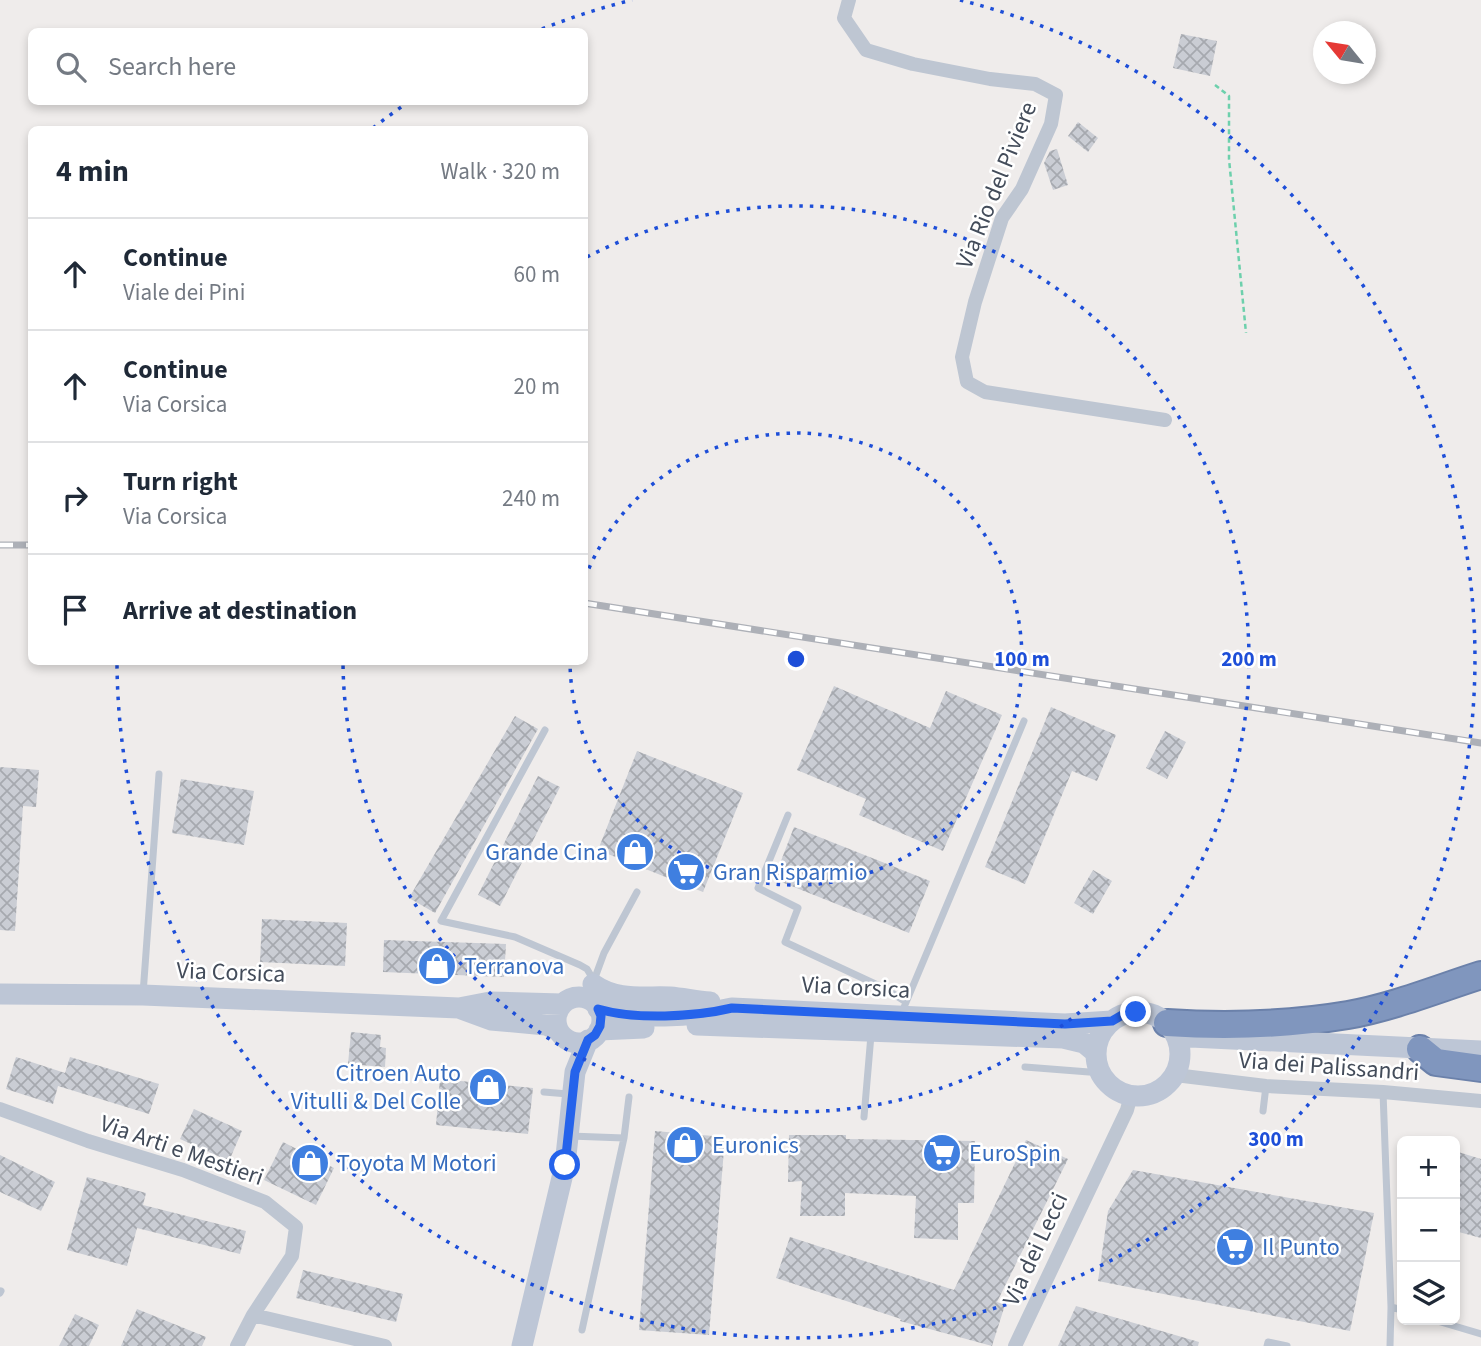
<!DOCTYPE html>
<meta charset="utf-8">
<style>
:root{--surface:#fff;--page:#f2f2f3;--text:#1f2937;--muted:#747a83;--line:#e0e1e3}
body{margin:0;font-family:"Source Sans 3",sans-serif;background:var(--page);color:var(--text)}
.controls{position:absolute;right:21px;bottom:21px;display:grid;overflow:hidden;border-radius:10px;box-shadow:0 4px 10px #0003}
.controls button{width:63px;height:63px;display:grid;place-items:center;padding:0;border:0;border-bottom:2px solid var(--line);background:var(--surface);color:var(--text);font:35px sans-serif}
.compass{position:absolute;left:1313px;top:21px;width:63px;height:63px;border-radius:50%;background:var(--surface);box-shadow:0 4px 10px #0003;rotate:300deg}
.stop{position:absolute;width:21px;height:21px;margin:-16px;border:5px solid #2563eb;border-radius:50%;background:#fff}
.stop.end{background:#2563eb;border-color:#fff;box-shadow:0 2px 7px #0008}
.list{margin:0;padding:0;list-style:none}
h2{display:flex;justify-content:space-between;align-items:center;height:91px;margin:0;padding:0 28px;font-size:30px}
h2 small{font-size:23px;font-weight:400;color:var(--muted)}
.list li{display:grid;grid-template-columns:46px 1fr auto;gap:21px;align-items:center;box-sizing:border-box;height:112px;padding:0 28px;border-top:2px solid var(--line)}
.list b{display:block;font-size:26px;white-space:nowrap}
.list p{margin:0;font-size:23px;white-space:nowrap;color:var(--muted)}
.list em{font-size:23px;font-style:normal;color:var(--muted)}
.icon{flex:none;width:38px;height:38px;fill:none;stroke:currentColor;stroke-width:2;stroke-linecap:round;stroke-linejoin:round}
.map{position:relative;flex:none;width:1481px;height:1346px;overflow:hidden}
.search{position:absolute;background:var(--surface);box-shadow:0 4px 10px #0003;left:28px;top:28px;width:560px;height:77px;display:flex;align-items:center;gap:18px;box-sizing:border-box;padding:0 24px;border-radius:10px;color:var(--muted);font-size:26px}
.panel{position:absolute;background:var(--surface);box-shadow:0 4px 10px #0003;left:28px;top:126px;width:560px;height:539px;border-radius:10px}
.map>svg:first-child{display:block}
</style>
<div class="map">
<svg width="1481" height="1346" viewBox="0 0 1481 1346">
<defs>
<pattern id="building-cross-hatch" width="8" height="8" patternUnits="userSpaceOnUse" patternTransform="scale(1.75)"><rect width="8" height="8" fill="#cacdd4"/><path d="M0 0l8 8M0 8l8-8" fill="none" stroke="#a6a9af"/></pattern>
</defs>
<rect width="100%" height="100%" fill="#efeceb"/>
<path fill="url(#building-cross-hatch)" d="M1181,34L1217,41L1210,76L1173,68Z
M1078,122L1098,138L1088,152L1068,136Z
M1057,149L1068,185L1053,190L1044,163L1050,151Z
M834,686L930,728L946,691L1002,715L943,851L859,815L866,799L797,770Z
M1051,707L1116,735L1097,781L1072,771L1025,884L985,867Z
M515,716L538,729L435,913L409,898Z
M1165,731L1186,742L1167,779L1146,768Z
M637,751L743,793L703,892L598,850Z
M0,767L39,770L36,807L23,806L15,931L0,930Z
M538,776L560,787L500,906L478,895Z
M181,779L254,791L244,845L172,833Z
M794,827L930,881L909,933L774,879Z
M1093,870L1112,881L1093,914L1074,903Z
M262,919L347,923L345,966L260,962Z
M384,940L506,944L504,977L383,972Z
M351,1032L381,1035L380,1047L386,1048L385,1067L348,1064Z
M16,1057L65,1073L70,1057L159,1084L149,1114L58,1086L53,1104L6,1089Z
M440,1079L533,1088L528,1134L436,1125Z
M194,1109L242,1131L229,1161L180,1139Z
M655,1131L725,1137L709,1335L639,1330Z
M789,1135H846V1139L975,1141L974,1203H958V1240L914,1238L916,1196L845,1193V1216H800L802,1181L788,1182Z
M1026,1140L1068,1159L997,1302L1005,1305L992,1346L900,1321L901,1319L776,1278L790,1237L954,1290Z
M283,1142L334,1168L316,1205L264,1180Z
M1455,1151L1481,1159V1238L1455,1231Z
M0,1155L55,1182L41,1211L0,1192Z
M1133,1170L1374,1213L1350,1331L1098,1281L1108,1211Z
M87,1177L146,1193L143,1205L246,1231L240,1254L137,1228L127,1266L67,1250Z
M303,1270L403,1294L396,1322L296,1298Z
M1076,1306L1199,1342L1198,1346H1058Z
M137,1309L206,1337L202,1346H121Z
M75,1314L99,1325L89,1346H59Z"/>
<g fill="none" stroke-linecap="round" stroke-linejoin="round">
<defs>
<path id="highway" d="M1167,1023C1227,1027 1288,1025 1348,1015C1393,1007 1437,989 1481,975
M1420,1049L1436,1062L1481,1068"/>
</defs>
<use href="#highway" stroke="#6b81aa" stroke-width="30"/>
<path stroke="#6dd0ac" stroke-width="2.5" stroke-dasharray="5 3.5" stroke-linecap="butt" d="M1215,85L1229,96V159L1246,333"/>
<path stroke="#bec6d2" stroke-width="7" d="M545,730L441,921L515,937L580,965L587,969L593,979L589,999
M788,815L758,888L798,908L785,942L884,988L906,1002
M593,983L604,953L637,892
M143,994L159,774
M902,1012L1024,721
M1025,1067L1089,1072L1099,1070
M544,1092L568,1094
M1383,1092L1391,1307L1390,1346
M1263,1111L1266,1086
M864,1117L871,1035
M570,1136L624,1138L582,1330
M624,1138L629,1097
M0,1293L1,1291
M1391,1307L1402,1310
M1434,1320L1481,1334
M1267,1346L1268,1342L1287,1346"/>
<path stroke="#bec6d2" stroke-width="14" d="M849,0L844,18L866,50L913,64L990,79L1035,84L1056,95L1051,124L1022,189L1002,218L975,302L962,357L967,382L985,392L1165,420
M1175,1075L1266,1086L1383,1092L1481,1101
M0,1109L88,1141L183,1170L265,1202L296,1227L292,1256L253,1315L237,1346
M253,1315L385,1346
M1015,1346L1127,1110L1131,1095"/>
<path stroke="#bdc6d6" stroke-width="21" d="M593,984C617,1001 642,996 670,997C683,998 696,1001 710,1002
M0,994L143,995L459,1008L490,1002L562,1004
M556 1020a23 23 0 1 1 46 0a23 23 0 1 1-46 0Z
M461,1009L491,1020L546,1025L558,1030
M598,1009C636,1020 693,1017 732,1008L1065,1024L1112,1021
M1096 1054a42 42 0 1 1 84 0a42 42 0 1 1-84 0Z
M697,1025L1063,1038L1084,1043L1096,1053
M599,1030L644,1028
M1177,1038L1191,1037L1481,1051
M522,1346L565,1165L575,1072L588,1040"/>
<use href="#highway" stroke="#8096be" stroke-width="26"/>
<defs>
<path id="rail" d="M0,545H32
M584,603L1481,743"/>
</defs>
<use href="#rail" stroke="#adb0b7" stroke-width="7"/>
<use href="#rail" stroke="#fff" stroke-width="4.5" stroke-dasharray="13" stroke-linecap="butt"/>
</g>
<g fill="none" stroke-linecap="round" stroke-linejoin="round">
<path stroke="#2563eb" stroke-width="9" d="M565,1165L575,1072L588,1040L595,1035L600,1026L601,1016L598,1009C636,1020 694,1017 732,1008L1065,1024L1112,1021L1124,1014L1136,1012"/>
</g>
<g fill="none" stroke="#1d4ed8" stroke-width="3.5" stroke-dasharray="3.5 7">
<path d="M585 578A226 226 0 1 1 570 663"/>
<path d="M587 257A453 453 0 1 1 343 663"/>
<path d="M373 128A679 679 0 0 1 407 103M542 29A679 679 0 0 1 632 0M960 0A679 679 0 1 1 117 665"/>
</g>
<defs>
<symbol id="shop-disc" viewBox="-11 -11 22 22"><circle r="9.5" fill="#3f7fe0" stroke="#fff"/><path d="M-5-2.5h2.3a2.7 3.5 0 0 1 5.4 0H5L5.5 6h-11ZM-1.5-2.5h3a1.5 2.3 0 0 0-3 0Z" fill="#fff"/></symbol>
<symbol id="supermarket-disc" viewBox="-11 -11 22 22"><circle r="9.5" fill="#3f7fe0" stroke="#fff"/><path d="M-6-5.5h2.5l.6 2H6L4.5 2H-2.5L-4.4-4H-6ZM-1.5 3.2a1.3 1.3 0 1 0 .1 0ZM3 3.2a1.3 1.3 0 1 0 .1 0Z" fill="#fff"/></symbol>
</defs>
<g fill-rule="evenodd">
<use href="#shop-disc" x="613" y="830" width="44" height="44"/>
<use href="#supermarket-disc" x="664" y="850" width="44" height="44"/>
<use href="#shop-disc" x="415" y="944" width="44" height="44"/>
<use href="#shop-disc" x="466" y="1065" width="44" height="44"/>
<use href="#shop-disc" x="663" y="1123" width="44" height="44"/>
<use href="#supermarket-disc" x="920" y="1131" width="44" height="44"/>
<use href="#shop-disc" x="288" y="1141" width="44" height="44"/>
<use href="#supermarket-disc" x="1213" y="1225" width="44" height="44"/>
</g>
<g text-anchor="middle" stroke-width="5" stroke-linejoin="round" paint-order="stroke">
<g font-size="24" fill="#434c5a" stroke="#fff">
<text transform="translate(996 185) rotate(-68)" y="8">Via Rio del Piviere</text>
<text transform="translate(231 972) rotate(2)" y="8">Via Corsica</text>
<text transform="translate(856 987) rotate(3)" y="8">Via Corsica</text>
<text transform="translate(1329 1066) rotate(4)" y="8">Via dei Palissandri</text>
<text transform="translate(182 1150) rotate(19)" y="8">Via Arti e Mestieri</text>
<text transform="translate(1035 1249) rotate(-65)" y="8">Via dei Lecci</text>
</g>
<g font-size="24" fill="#366cbe" stroke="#fff" text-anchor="start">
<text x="608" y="860" text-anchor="end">Grande Cina</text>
<text x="713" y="880">Gran Risparmio</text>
<text x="464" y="974">Terranova</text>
<text x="461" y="1081" text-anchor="end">Citroen Auto<tspan x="461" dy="28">Vitulli &amp; Del Colle</tspan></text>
<text x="712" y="1153">Euronics</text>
<text x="969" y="1161">EuroSpin</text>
<text x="337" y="1171">Toyota M Motori</text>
<text x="1262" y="1255">Il Punto</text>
</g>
</g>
<circle cx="796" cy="659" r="10" fill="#1d4ed8" stroke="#fff" stroke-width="3.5"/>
<g font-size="21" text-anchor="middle" font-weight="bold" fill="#1d4ed8" stroke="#fff" stroke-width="5" stroke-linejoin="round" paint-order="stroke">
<text x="1022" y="666">100 m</text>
<text x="1249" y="666">200 m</text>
<text x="1276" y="1146">300 m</text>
</g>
</svg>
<div class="controls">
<button>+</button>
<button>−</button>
<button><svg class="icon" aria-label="layers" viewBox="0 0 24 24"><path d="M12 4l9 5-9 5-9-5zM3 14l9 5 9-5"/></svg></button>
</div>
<svg class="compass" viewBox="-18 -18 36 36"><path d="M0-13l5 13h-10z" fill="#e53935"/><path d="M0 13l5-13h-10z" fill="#747a83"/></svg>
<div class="stop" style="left:565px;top:1165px"></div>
<div class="stop end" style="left:1136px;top:1012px"></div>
<div class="search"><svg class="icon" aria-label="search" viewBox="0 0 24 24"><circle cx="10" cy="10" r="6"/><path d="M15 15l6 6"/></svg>Search here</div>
<section class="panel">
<h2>4 min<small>Walk · 320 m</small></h2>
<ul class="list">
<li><svg class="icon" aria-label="ahead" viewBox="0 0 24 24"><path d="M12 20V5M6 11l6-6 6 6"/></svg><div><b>Continue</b><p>Viale dei Pini</p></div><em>60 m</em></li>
<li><svg class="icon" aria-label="ahead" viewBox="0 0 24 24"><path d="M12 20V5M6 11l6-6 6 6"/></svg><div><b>Continue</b><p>Via Corsica</p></div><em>20 m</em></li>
<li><svg class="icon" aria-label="right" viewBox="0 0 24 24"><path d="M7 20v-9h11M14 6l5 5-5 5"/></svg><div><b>Turn right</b><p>Via Corsica</p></div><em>240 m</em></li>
<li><svg class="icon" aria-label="arrive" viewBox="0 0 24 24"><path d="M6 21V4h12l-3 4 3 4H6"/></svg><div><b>Arrive at destination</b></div></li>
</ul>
</section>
</div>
